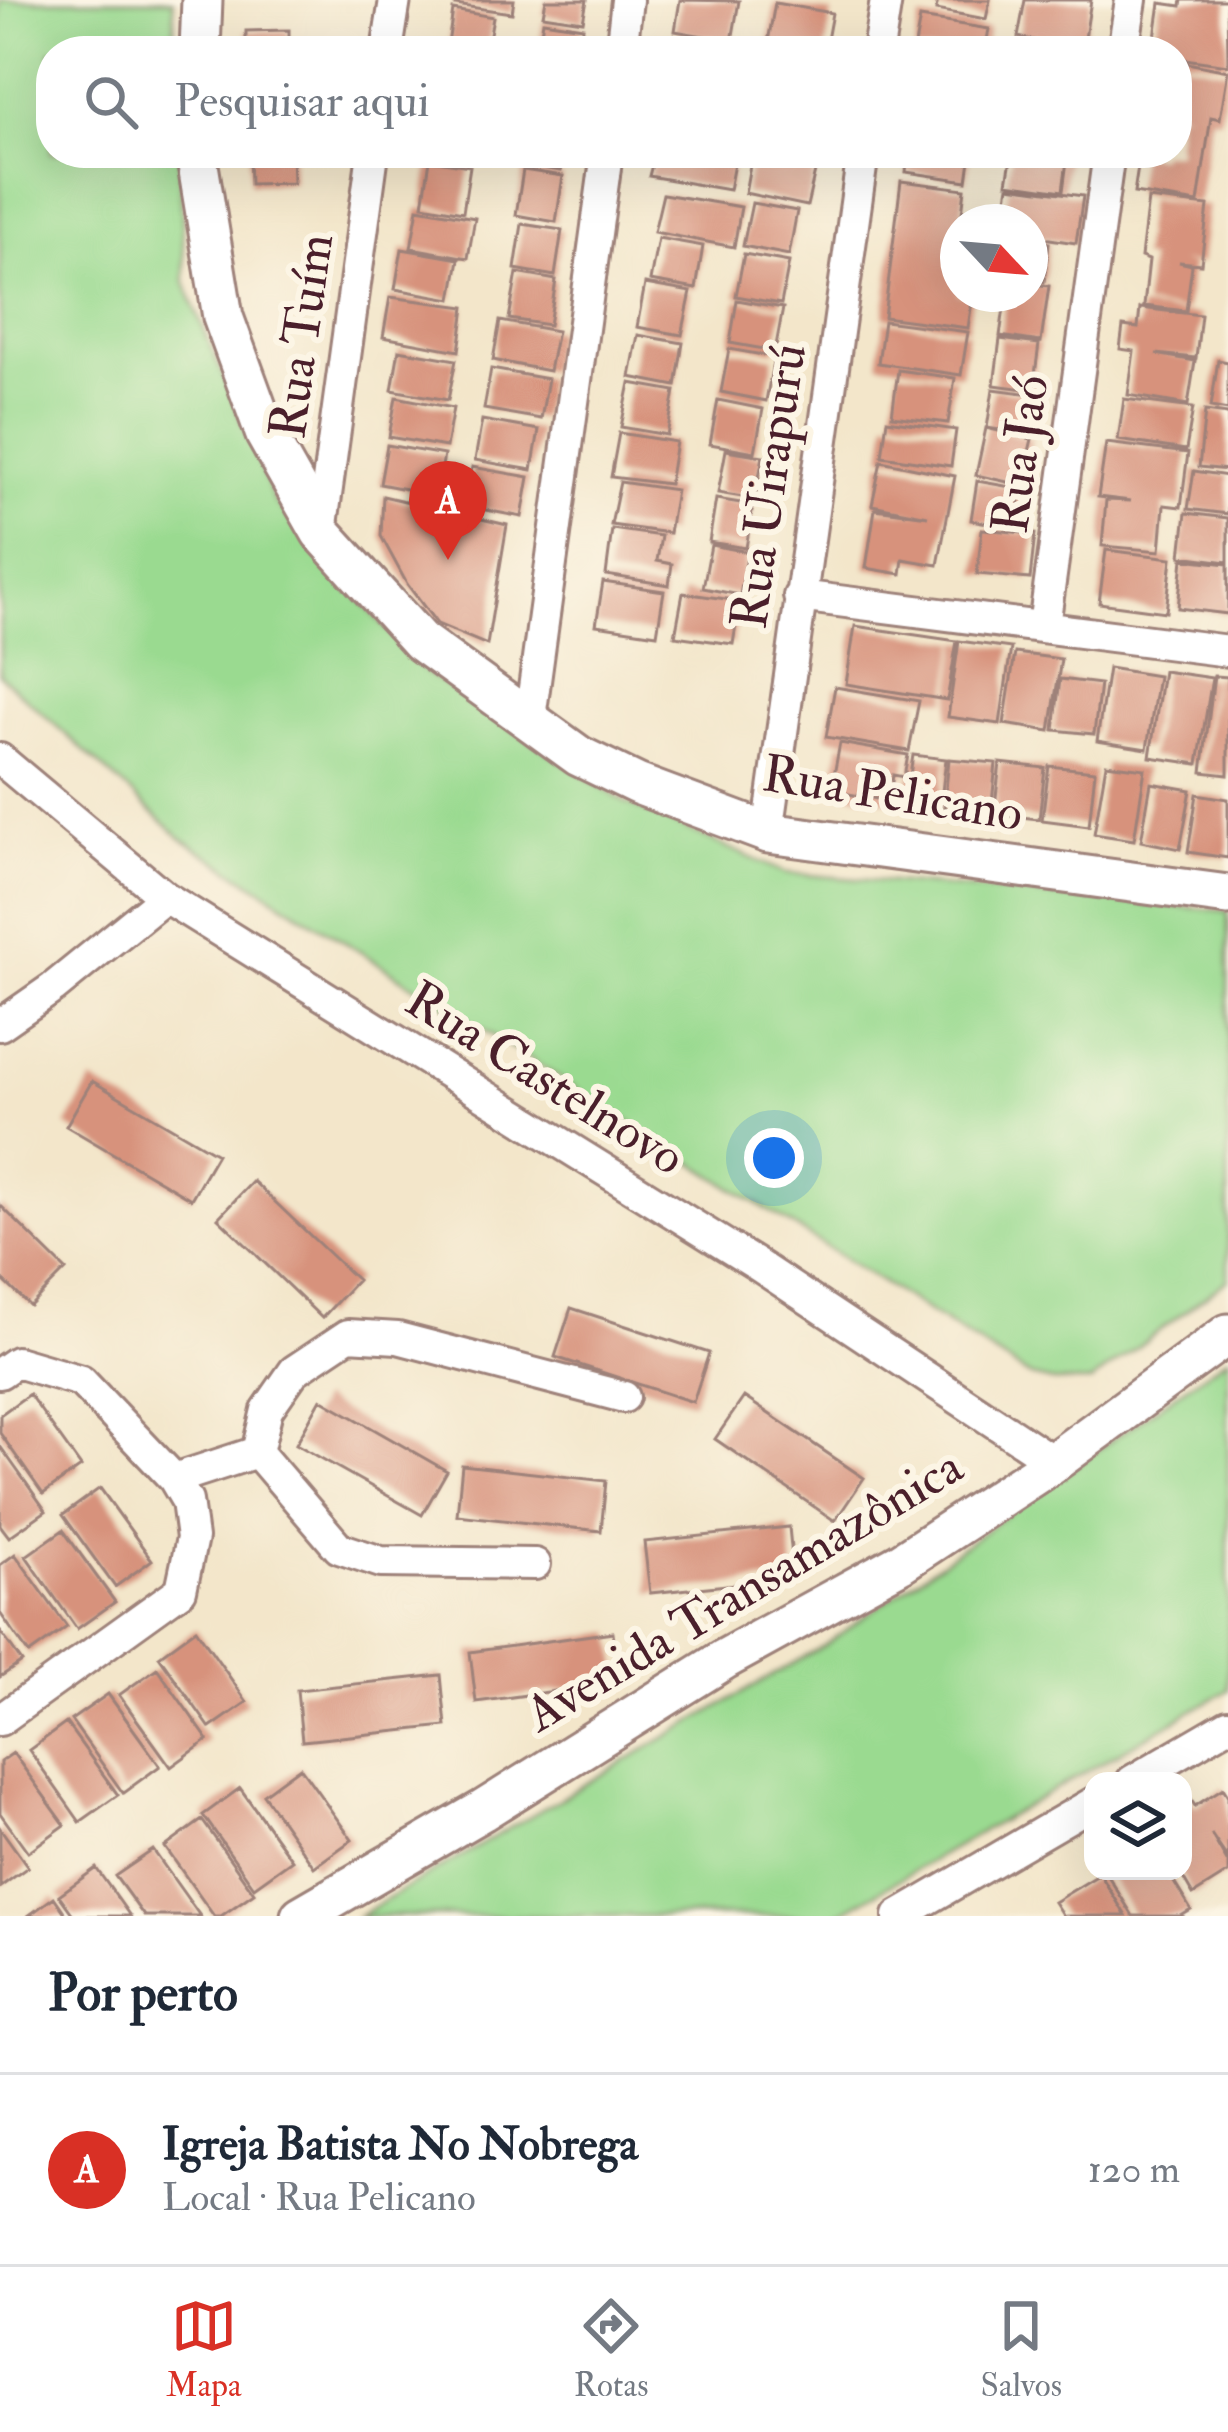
<!DOCTYPE html>
<html lang="pt">
<meta charset="utf-8">
<style>
:root{--surface:#fff;--page:#f6f6f7;--text:#1f2937;--muted:#747a83;--line:#e0e1e3;--accent:#d93025}
body{margin:0;font-family:"IM FELL Double Pica",serif;background:var(--page);color:var(--text)}
.controls{position:absolute;right:36px;bottom:36px;display:grid;overflow:hidden;border-radius:24px;box-shadow:0 12px 48px #0002}
.controls button{width:108px;height:108px;display:grid;place-items:center;padding:0;border:0;border-bottom:3px solid var(--line);background:var(--surface);color:var(--text);font:60px sans-serif}
.compass{position:absolute;left:940px;top:204px;width:108px;height:108px;border-radius:50%;background:var(--surface);box-shadow:0 12px 48px #0002;rotate:116deg}
.you{position:absolute;left:774px;top:1158px;width:42px;height:42px;margin:-30px;border:9px solid #fff;border-radius:50%;background:#1a73e8;box-shadow:0 0 0 18px #1a73e833}
.badge{display:grid;place-items:center;width:78px;height:78px;border-radius:50%;background:var(--accent);color:#fff;font-size:39px;font-weight:700}
.pin{position:absolute;translate:-50% -99px;filter:drop-shadow(0 3px 6px #0008)}
.pin::after{content:'';position:absolute;top:63px;width:42px;height:36px;background:inherit;clip-path:polygon(0 0,100% 0,50% 100%)}
.list{margin:0;padding:0;list-style:none}
h2{display:flex;justify-content:space-between;align-items:center;height:156px;margin:0;padding:0 48px;font-size:51px}
h2 small{font-size:39px;font-weight:400;color:var(--muted)}
.list li{display:grid;grid-template-columns:78px 1fr auto;gap:36px;align-items:center;box-sizing:border-box;height:192px;padding:0 48px;border-top:3px solid var(--line)}
.list b{display:block;font-size:45px;white-space:nowrap}
.list p{margin:0;font-size:39px;white-space:nowrap;color:var(--muted)}
.list em{font-size:39px;font-style:normal;color:var(--muted)}
.icon{flex:none;width:66px;height:66px;fill:none;stroke:currentColor;stroke-width:2;stroke-linecap:round;stroke-linejoin:round}
.map{position:relative;flex:none;width:1228px;height:1916px;overflow:hidden}
.search{position:absolute;background:var(--surface);box-shadow:0 12px 48px #0002;left:36px;right:36px;top:36px;height:132px;display:flex;align-items:center;gap:30px;box-sizing:border-box;padding:0 42px;border-radius:48px;color:var(--muted);font-size:45px}
.sheet{height:348px;background:var(--surface)}
nav{display:flex;justify-content:space-around;align-items:center;box-sizing:border-box;height:168px;border-top:3px solid var(--line);background:var(--surface);font-size:33px;color:var(--muted)}
nav a{display:grid;justify-items:center;gap:6px}
nav .on{color:var(--accent)}
.map>svg:first-child{display:block}
</style>
<div class="map">
<svg width="1228" height="1916" viewBox="0 0 1228 1916">
<rect width="100%" height="100%" fill="#fcf5e5"/>
<filter id="ink" filterUnits="userSpaceOnUse"><feTurbulence type="fractalNoise" baseFrequency=".00833" numOctaves="2"/><feDisplacementMap in="SourceGraphic" scale="24" xChannelSelector="R" yChannelSelector="G"/><feConvolveMatrix kernelMatrix="1 2 1 2 8 2 1 2 1" color-interpolation-filters="sRGB"/></filter>
<filter id="wash" filterUnits="userSpaceOnUse"><feTurbulence type="fractalNoise" baseFrequency=".004" numOctaves="4" result="noise"/><feDisplacementMap in="SourceGraphic" scale="48" xChannelSelector="R" yChannelSelector="G"/><feGaussianBlur stdDeviation="2.7" result="paint"/><feColorMatrix in="noise" values="0 0 0 0 0 0 0 0 0 0 0 0 0 0 0 0 0 1.4 0 .05"/><feComposite in="paint" operator="in"/></filter>
<g filter="url(#wash)">
<rect width="100%" height="100%" fill="#f3e6ca"/>
<path fill="#9ada90" stroke="#727c5e" stroke-width="3" d="M0,0H173L175,51H51V153H179L185,283L274,501L424,671L626,803L786,873L1228,911V1279L1091,1382H1053L1031,1377L181,838L0,675Z
M1228,1357V1690L835,1916H358L825,1645Z"/>
<g id="blocks">
<path fill="#d7927c" d="M455,0H514L512,13L455,5Z
M546,0H587L583,21L543,15Z
M680,0L739,1L732,41L675,31Z
M938,0H990L986,19L936,10Z
M1025,0H1091L1083,51L1018,37Z
M1182,0H1227L1228,65L1177,58V51H1153L1160,3L1181,6Z
M775,3L832,13L825,51L768,42Z
M453,10L493,17L487,51H447Z
M920,18L989,29L985,51H914Z
M543,21L583,27L579,51H538Z
M289,30V51H246V31Z
M1177,61L1228,71L1220,119L1211,117L1198,203L1134,193L1140,154L1160,157V153H1177V113H1189L1177,111Z
M249,153H292L293,183L250,184Z
M523,153H564L561,171L521,165Z
M655,153H736L729,190L649,176Z
M908,153H971L967,181L906,172Z
M1012,153H1068L1063,191L1007,183Z
M752,154L816,167L807,206L745,193Z
M430,160L470,166L463,212L423,205Z
M523,170L563,176L556,222L516,215Z
M901,181L965,189L954,278H958V294H973L968,328L884,317Z
M1009,186L1083,196L1076,243L1030,236V222H1003Z
M663,194L741,207L734,247L654,232Z
M1148,199L1208,206L1201,264L1179,262L1192,265L1186,311L1144,306L1149,260L1141,257Z
M752,203L797,211L789,255L743,246Z
M418,208L475,218L468,258L411,248Z
M522,224L562,230L555,276L515,269Z
M658,238L703,246L696,289L650,281Z
M1030,240L1049,243L1044,282L1030,280Z
M402,249L459,259L452,299L395,289Z
M744,254L789,262L781,304L736,296Z
M517,273L556,280L549,325L509,319Z
M645,284L691,292L682,335L637,327Z
M1030,284L1049,286L1041,342L1000,336L1006,294H1030Z
M390,297L465,307L459,351L383,337Z
M737,300L783,308L775,351L730,343Z
M1140,308L1201,315L1196,358L1156,354L1195,361L1188,405L1128,395L1134,351L1120,349L1123,326L1138,328Z
M500,321L557,331L549,371L493,360Z
M884,321L968,332L961,375L878,363Z
M638,335L683,343L676,386L630,377Z
M1000,339L1039,344L1033,390L994,385Z
M729,349L774,357L766,401L721,392Z
M399,350L456,360L448,400L392,390Z
M1218,360L1228,362V410L1211,407Z
M491,369L548,379L541,419L484,409Z
M898,370L955,378L948,423L892,416Z
M630,383L675,391L667,435L621,427Z
M993,389L1031,394L1025,434L987,428Z
M396,397L453,408L446,447L389,437Z
M1124,399L1193,408L1186,450L1118,440Z
M718,400L763,409L755,452L710,444Z
M1205,411L1228,414V470L1199,467Z
M482,420L539,430L532,470L475,460Z
M887,420L956,430L951,466L882,456Z
M986,428L1032,439L1021,485L976,475Z
M619,433L676,442L669,484L611,477Z
M1106,443L1188,453L1181,507L1164,505L1160,551L1102,546L1106,500L1131,501L1098,497Z
M387,445L444,455L437,495L380,484Z
M726,450L763,456L755,499L718,493Z
M881,461L955,476L938,565L903,559L901,574L866,568L875,509L928,516L872,505Z
M472,467L529,477L522,517L465,506Z
M1194,471L1228,476V514L1188,509Z
M977,481L1022,489L1015,528L971,520Z
M620,482L676,490L669,533L611,525Z
M383,496L507,525L487,645L437,624L407,584L381,536Z
M716,499L753,505L746,548L709,542Z
M1186,513L1228,518V562L1181,556Z
M612,529L661,536L657,561L672,564L669,585L606,575Z
M982,529L1035,534L1030,579L977,574Z
M711,545L748,552L740,595L703,588Z
M1106,550L1172,558L1166,612L1099,603Z
M1183,559L1228,564V614L1178,608Z
M603,582L664,591L657,634L596,625Z
M683,593L740,601L733,644L675,636Z
M855,626L957,641L947,700L846,684Z
M959,641L1011,648L1000,724L948,717Z
M1015,653L1061,659L1050,731L1004,724Z
M1108,668L1158,676L1147,749L1097,741Z
M1163,671L1212,678L1198,764L1150,757Z
M1214,676L1228,677V775L1202,772Z
M1060,679L1100,684L1094,734L1054,730Z
M835,687L919,701L909,751L826,737Z
M840,743L908,755L904,777L893,775L889,801L831,791Z
M913,755L946,759L940,808L906,803Z
M949,759L996,763L991,813L944,808Z
M1000,763L1045,768L1039,819L994,814Z
M1106,764L1145,769L1134,840L1094,834Z
M1049,766L1095,771L1089,826L1042,820Z
M1151,783L1191,790L1180,849L1141,841Z
M1197,794L1228,799V858L1188,852Z
M92,1081L217,1154L191,1199L66,1126Z
M253,1181L357,1280L322,1318L218,1218Z
M0,1205L66,1270L30,1306L0,1277Z
M571,1308L709,1353L693,1402L555,1357Z
M29,1394L81,1467L43,1494L0,1433V1415Z
M744,1397L864,1478L835,1521L715,1439Z
M321,1399L447,1471L422,1515L296,1444Z
M0,1446L46,1511L9,1537L0,1525Z
M462,1465L606,1481L601,1531L457,1515Z
M100,1488L152,1560L115,1587L63,1515Z
M789,1527L794,1578L650,1593L644,1542Z
M63,1530L115,1602L77,1629L26,1556Z
M15,1554L67,1627L29,1654L0,1613V1565Z
M196,1629L247,1702L210,1728L159,1656Z
M0,1631L22,1662L0,1677Z
M613,1632L620,1682L476,1702L470,1652Z
M157,1668L208,1740L171,1767L119,1695Z
M441,1675L446,1726L302,1741L297,1690Z
M108,1694L160,1766L123,1793L71,1720Z
M66,1723L118,1795L80,1822L29,1750Z
M13,1753L65,1825L28,1852L0,1813V1762Z
M300,1767L352,1840L314,1867L263,1794Z
M240,1788L292,1860L254,1887L203,1815Z
M1223,1788L1228,1796V1859L1211,1834L1228,1863V1873L1193,1895L1179,1871H1183V1802L1190,1798L1195,1806Z
M202,1820L254,1893L221,1916H214L165,1847Z
M0,1828L28,1867L0,1887Z
M153,1850L200,1916H144L115,1876Z
M96,1868L130,1916H74L59,1895Z
M1105,1871H1167L1191,1910L1181,1916H1133Z
M1100,1874L1126,1916H1063L1054,1902Z
M54,1897L67,1916H28Z"/>
</g>
</g>
<g filter="url(#ink)">
<use href="#blocks" fill-opacity="0" stroke="#9e827a" stroke-width="3"/>
<g fill="none" stroke-linecap="round" stroke-linejoin="round">
<defs>
<path id="minor" d="M387,51L395,0
M621,51L627,0
M878,51L886,0
M1123,51L1131,0
M321,532L373,153
M799,596L1228,651
M1044,626L1109,153
M530,718L607,153
M0,759L165,897L759,1266L1054,1462
M768,833L863,153
M0,1025L53,988L165,897
M0,1373L16,1362L81,1381L174,1479L187,1501L192,1538L181,1590L0,1720
M257,1452L267,1410L294,1371L348,1335L398,1338L624,1397
M174,1479L257,1452L339,1548L381,1562L535,1564
M1132,1781L1228,1725
M899,1916L1093,1803"/>
<path id="tertiary" d="M200,51L202,0
M196,153L223,317L266,435L321,532L420,641L579,756L637,784L768,833L1228,895
M301,1916L482,1811L725,1659L900,1563L1054,1462L1228,1334"/>
</defs>
<use href="#minor" stroke="#9e827a" stroke-width="36"/>
<use href="#tertiary" stroke="#9e827a" stroke-width="45"/>
<use href="#minor" stroke="#fff" stroke-width="30"/>
<use href="#tertiary" stroke="#fff" stroke-width="39"/>
</g>
</g>
<g text-anchor="middle" stroke-width="12" stroke-linejoin="round" paint-order="stroke">
<g font-size="51" fill="#4a1f2b" stroke="#fcf5e5">
<text transform="translate(300 336) rotate(-82)" y="18">Rua Tuím</text>
<text transform="translate(1019 454) rotate(-82)" y="18">Rua Jaó</text>
<text transform="translate(767 486) rotate(-82)" y="18">Rua Uirapurú</text>
<text transform="translate(893 792) rotate(9)" y="18">Rua Pelicano</text>
<text transform="translate(546 1077) rotate(32)" y="18">Rua Castelnovo</text>
<text transform="translate(743 1589) rotate(-31)" y="18">Avenida Transamazônica</text>
</g>
</g>
</svg>
<div class="controls">
<button><svg class="icon" aria-label="layers" viewBox="0 0 24 24"><path d="M12 4l9 5-9 5-9-5zM3 14l9 5 9-5"/></svg></button>
</div>
<svg class="compass" viewBox="-18 -18 36 36"><path d="M0-13l5 13h-10z" fill="#e53935"/><path d="M0 13l5-13h-10z" fill="#747a83"/></svg>
<div class="you"></div>
<div class="pin badge" style="left:448px;top:560px">A</div>
<div class="search"><svg class="icon" aria-label="search" viewBox="0 0 24 24"><circle cx="10" cy="10" r="6"/><path d="M15 15l6 6"/></svg>Pesquisar aqui</div>
</div>
<section class="sheet">
<h2>Por perto<small></small></h2>
<ul class="list">
<li><span class="badge">A</span><div><b>Igreja Batista No Nobrega</b><p>Local · Rua Pelicano</p></div><em>120 m</em></li>
</ul>
</section>
<nav>
<a class="on"><svg class="icon" aria-label="map" viewBox="0 0 24 24"><path d="M3 6l6-2 6 2 6-2v14l-6 2-6-2-6 2zM9 4v14M15 6v14"/></svg>Mapa</a>
<a><svg class="icon" aria-label="directions" viewBox="0 0 24 24"><path d="M12 3l9 9-9 9-9-9zM9 14v-3h6M13 9l2 2-2 2"/></svg>Rotas</a>
<a><svg class="icon" aria-label="saved" viewBox="0 0 24 24"><path d="M7 4h10v16l-5-4-5 4z"/></svg>Salvos</a>
</nav>
